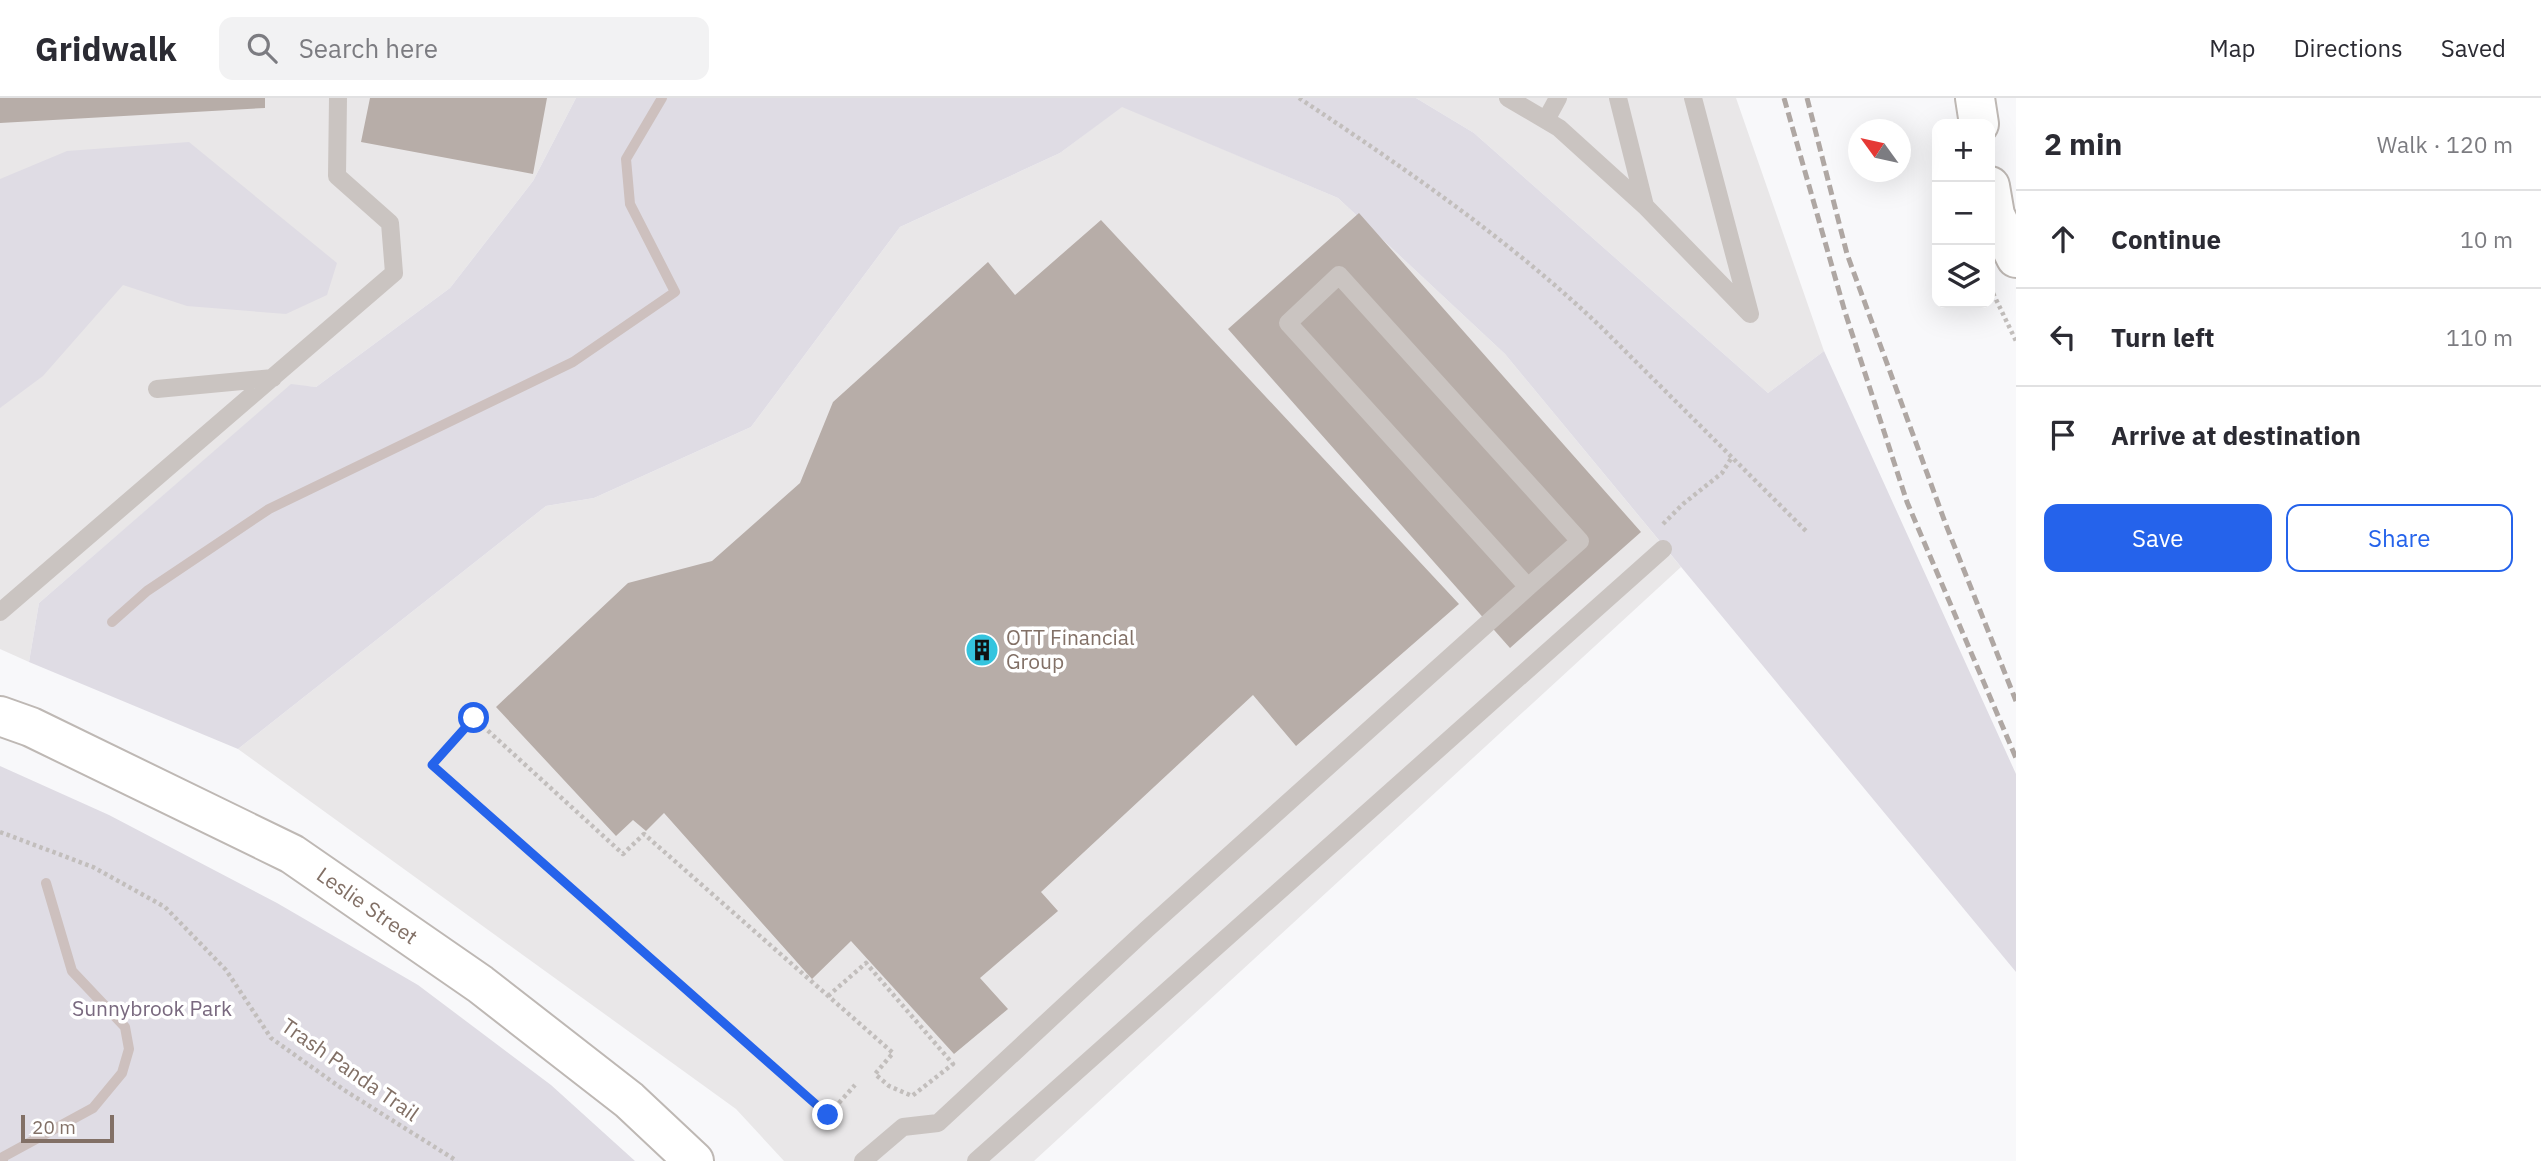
<!DOCTYPE html>
<meta charset="utf-8">
<style>
:root{--surface:#fff;--page:#f2f2f3;--text:#2b2b33;--muted:#7c7c81;--line:#e1e1e2;--accent:#2563eb}
body{margin:0;font-family:"IBM Plex Sans",sans-serif;background:var(--page);color:var(--text)}
.controls{position:absolute;right:21px;top:21px;display:grid;overflow:hidden;border-radius:14px;box-shadow:0 7px 28px #0002}
.controls button{width:63px;height:63px;display:grid;place-items:center;padding:0;border:0;border-bottom:2px solid var(--line);background:var(--surface);color:var(--text);font:35px sans-serif}
.compass{position:absolute;left:1848px;top:21px;width:63px;height:63px;border-radius:50%;background:var(--surface);box-shadow:0 7px 28px #0002;rotate:303deg}
.scale{position:absolute;left:21px;bottom:18px;width:93px;box-sizing:border-box;padding-left:7px;border:4px solid #827066;border-top:0;font-size:19px;line-height:24px;white-space:nowrap;color:#827066;-webkit-text-stroke:5px #fff;paint-order:stroke}
.stop{position:absolute;width:21px;height:21px;margin:-16px;border:5px solid #2563eb;border-radius:50%;background:#fff}
.stop.end{background:#2563eb;border-color:#fff;box-shadow:0 2px 7px #0008}
.list{margin:0;padding:0;list-style:none}
h2{display:flex;justify-content:space-between;align-items:center;height:91px;margin:0;padding:0 28px;font-size:30px}
h2 small{font-size:23px;font-weight:400;color:var(--muted)}
.list li{display:grid;grid-template-columns:46px 1fr auto;gap:21px;align-items:center;box-sizing:border-box;height:98px;padding:0 28px;border-top:2px solid var(--line)}
.list b{display:block;font-size:26px;white-space:nowrap}
.list em{font-size:23px;font-style:normal;color:var(--muted)}
.actions{display:flex;gap:14px;padding:21px 28px}
.actions a{flex:1;padding:16px 0;border:2px solid var(--accent);border-radius:14px;text-align:center;font-size:24px;color:var(--accent)}
.actions .main{background:var(--accent);color:#fff}
.icon{flex:none;width:38px;height:38px;fill:none;stroke:currentColor;stroke-width:2;stroke-linecap:round;stroke-linejoin:round}
.map{position:relative;flex:none;width:2016px;height:1063px;overflow:hidden}
header{display:flex;align-items:center;gap:42px;box-sizing:border-box;height:98px;padding:0 35px;background:var(--surface);border-bottom:2px solid var(--line)}
header strong{font-size:33px}
nav{display:flex;gap:38px;margin-inline-start:auto;font-size:24px}
.search{width:490px;height:63px;background:var(--page);display:flex;align-items:center;gap:18px;box-sizing:border-box;padding:0 24px;border-radius:14px;color:var(--muted);font-size:26px}
main{display:flex}
aside{flex:1;background:var(--surface)}
.map>svg:first-child{display:block}
</style>
<header>
<strong>Gridwalk</strong>
<div class="search"><svg class="icon" aria-label="search" viewBox="0 0 24 24"><circle cx="10" cy="10" r="6"/><path d="M15 15l6 6"/></svg>Search here</div>
<nav><a>Map</a><a>Directions</a><a>Saved</a></nav>
</header>
<main>
<div class="map">
<svg width="2016" height="1063" viewBox="0 0 2016 1063">
<rect width="100%" height="100%" fill="#f8f8fa"/>
<path fill="#e9e7e8" d="M0,0H576L533,83L450,190L316,289L291,287L39,505L29,564L0,551Z
M1416,0H1736L1824,253L1768,295L1474,35Z
M1122,8L1338,100L1505,256L1681,469L1034,1063H784L736,1011L238,651L546,408L594,400L751,329L900,129L1060,55Z"/>
<path fill="#dfdce4" d="M576,0H1416L1474,35L1768,295L1824,253L2016,676V874L1505,256L1338,100L1122,9L1060,55L900,129L751,329L594,400L546,408L238,651L29,564L39,505L291,286L316,289L450,190L533,83Z
M189,44L337,165L327,197L286,216L187,208L123,187L43,278L0,310V81L67,53Z
M0,668L109,717L277,805L418,887L551,987L635,1063H0Z"/>
<g fill="none" stroke-linecap="round" stroke-linejoin="round">
<path stroke="#cdc0be" stroke-width="10" d="M112,524L147,493L269,411L573,264L675,194L630,106L626,61L662,0
M3,1063V1059L93,1010L122,975L129,951L125,929L72,873L46,785"/>
</g>
<path fill="#b7ada8" d="M0,0H265V10L0,25Z
M370,0H547L533,76L361,44Z
M1359,115L1641,434L1510,550L1228,231Z
M1101,122L1459,506L1296,648L1253,597L1041,794L1058,813L980,880L1008,911L954,956L851,843L812,881L664,715L646,733L633,722L616,738L496,609L628,485L712,463L800,385L833,304L988,164L1015,197Z"/>
<g fill="none" stroke-linecap="round" stroke-linejoin="round">
<defs>
<path id="secondary" d="M1975,0L1979,26
M1990,88L1995,117L2016,160
M0,618L31,629L292,756L480,886L629,1002L694,1063"/>
</defs>
<use href="#secondary" stroke="#beb8b4" stroke-width="42"/>
<path stroke="#c2bebc" stroke-width="4.5" stroke-dasharray="3.5 3.5" stroke-linecap="butt" d="M1299,0C1404,70 1510,142 1602,230L1807,434
M1990,189L2016,243
M1663,426L1683,406L1722,375L1732,359
M0,734L93,769L165,809L226,872L271,940L344,992L457,1063
M828,898L866,865L953,966L912,998L889,988L875,976L893,955L644,736L623,756L474,620L432,667L828,1017L855,987"/>
<path stroke="#cac4c1" stroke-width="18" d="M1508,0L1559,30L1645,108L1750,216L1693,0
M1618,0L1645,108
M1546,22L1558,0
M157,291L273,280
M0,514L394,175L390,125L337,78L338,0
M863,1063L903,1029L938,1025L1147,831L1528,489L1288,225L1339,177L1580,443L1528,489
M976,1063L1663,451"/>
<use href="#secondary" stroke="#fff" stroke-width="38"/>
<path stroke="#afa7a3" stroke-width="5" stroke-dasharray="10 5" stroke-linecap="butt" d="M1784,0L1845,214L1907,404L2016,660
M1807,0L1847,156L1946,427L2016,603"/>
</g>
<g fill="none" stroke-linecap="round" stroke-linejoin="round">
<path stroke="#2563eb" stroke-width="9" d="M474,620L432,667L828,1017"/>
</g>
<defs>
<symbol id="building-disc" viewBox="-11 -11 22 22"><circle r="9.5" fill="#34c4de" stroke="#fff"/><path d="M-4-6H4V6H1V3H-1V6H-4ZM-2.5-4.3h1.7v1.8h-1.7ZM.8-4.3h1.7v1.8H.8ZM-2.5-1h1.7V.8h-1.7ZM.8-1h1.7V.8H.8Z" fill="#111"/></symbol>
</defs>
<g fill-rule="evenodd">
<use href="#building-disc" x="963" y="533" width="38" height="38"/>
</g>
<g text-anchor="middle" stroke-width="7" stroke-linejoin="round" paint-order="stroke">
<g font-size="21" fill="#827066" stroke="#fff" text-anchor="start">
<text x="1006" y="547">OTT Financial<tspan x="1006" dy="24">Group</tspan></text>
</g>
<g font-size="21" fill="#827066" stroke="#fff">
<text transform="translate(367 808) rotate(35)" y="7">Leslie Street</text>
<text transform="translate(350 972) rotate(35)" y="7">Trash Panda Trail</text>
</g>
<g font-size="21" fill="#79697f" stroke="#fff">
<text x="152" y="918">Sunnybrook Park</text>
</g>
</g>
</svg>
<div class="controls">
<button>+</button>
<button>−</button>
<button><svg class="icon" aria-label="layers" viewBox="0 0 24 24"><path d="M12 4l9 5-9 5-9-5zM3 14l9 5 9-5"/></svg></button>
</div>
<svg class="compass" viewBox="-18 -18 36 36"><path d="M0-13l5 13h-10z" fill="#e53935"/><path d="M0 13l5-13h-10z" fill="#7c7c81"/></svg>
<div class="scale">20 m</div>
<div class="stop" style="left:474px;top:620px"></div>
<div class="stop end" style="left:828px;top:1017px"></div>
</div>
<aside>
<h2>2 min<small>Walk · 120 m</small></h2>
<ul class="list">
<li><svg class="icon" aria-label="ahead" viewBox="0 0 24 24"><path d="M12 20V5M6 11l6-6 6 6"/></svg><div><b>Continue</b></div><em>10 m</em></li>
<li><svg class="icon" aria-label="left" viewBox="0 0 24 24"><path d="M17 20v-9H6M10 6l-5 5 5 5"/></svg><div><b>Turn left</b></div><em>110 m</em></li>
<li><svg class="icon" aria-label="arrive" viewBox="0 0 24 24"><path d="M6 21V4h12l-3 4 3 4H6"/></svg><div><b>Arrive at destination</b></div></li>
</ul>
<div class="actions"><a class="main">Save</a><a>Share</a></div>
</aside>
</main>
